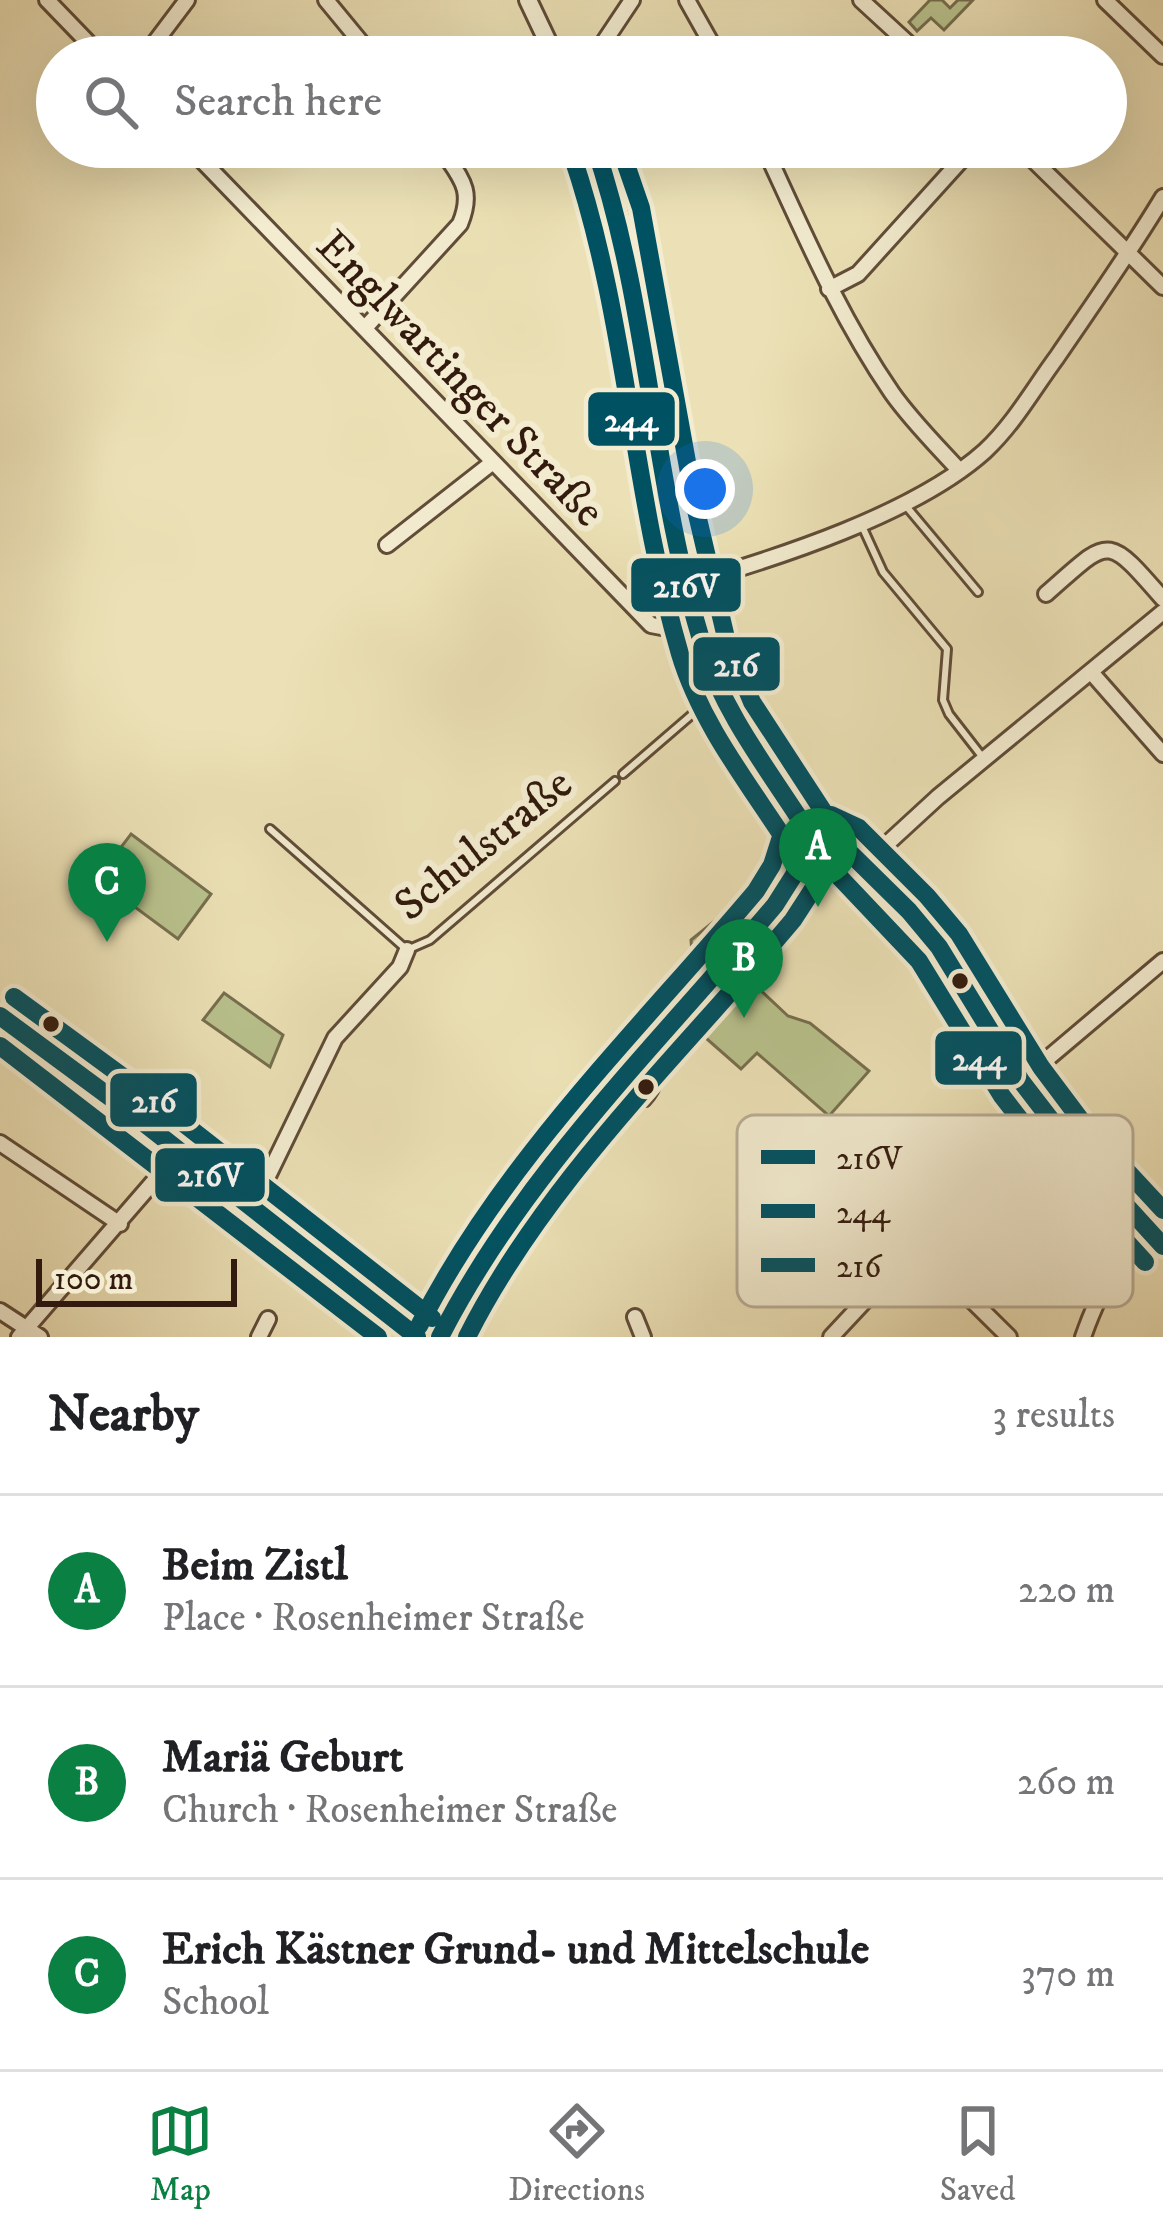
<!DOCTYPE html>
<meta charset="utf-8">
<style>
:root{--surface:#fff;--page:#f2f2f2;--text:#202124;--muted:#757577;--line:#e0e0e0;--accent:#0b8043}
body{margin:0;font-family:"IM FELL DW Pica",serif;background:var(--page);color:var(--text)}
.scale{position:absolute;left:36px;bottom:30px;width:201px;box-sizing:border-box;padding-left:12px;border:6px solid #321b0e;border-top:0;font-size:33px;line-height:42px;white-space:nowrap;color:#321b0e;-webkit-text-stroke:9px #f3ecd0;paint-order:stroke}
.you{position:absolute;left:705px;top:489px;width:42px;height:42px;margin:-30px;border:9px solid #fff;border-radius:50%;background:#1a73e8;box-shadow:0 0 0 18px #1a73e833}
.badge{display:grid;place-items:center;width:78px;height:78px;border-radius:50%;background:var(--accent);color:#fff;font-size:39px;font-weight:700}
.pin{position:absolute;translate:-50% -99px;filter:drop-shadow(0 3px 6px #0008)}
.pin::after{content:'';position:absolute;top:63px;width:42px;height:36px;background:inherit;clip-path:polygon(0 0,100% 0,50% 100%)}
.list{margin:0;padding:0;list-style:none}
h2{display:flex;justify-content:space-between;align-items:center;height:156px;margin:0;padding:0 48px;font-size:51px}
h2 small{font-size:39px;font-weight:400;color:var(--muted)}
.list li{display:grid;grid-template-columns:78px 1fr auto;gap:36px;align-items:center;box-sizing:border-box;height:192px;padding:0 48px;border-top:3px solid var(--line)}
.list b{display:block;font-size:45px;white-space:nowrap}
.list p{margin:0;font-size:39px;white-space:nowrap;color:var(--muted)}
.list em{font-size:39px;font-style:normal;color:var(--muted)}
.icon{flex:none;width:66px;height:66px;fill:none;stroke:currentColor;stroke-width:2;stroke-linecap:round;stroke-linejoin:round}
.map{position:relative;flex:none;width:1163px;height:1337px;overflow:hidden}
.search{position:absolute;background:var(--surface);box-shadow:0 12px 48px #0002;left:36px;right:36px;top:36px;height:132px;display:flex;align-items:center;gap:30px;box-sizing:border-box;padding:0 42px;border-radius:66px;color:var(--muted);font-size:45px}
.sheet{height:732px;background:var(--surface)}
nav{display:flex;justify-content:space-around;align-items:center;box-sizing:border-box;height:168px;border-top:3px solid var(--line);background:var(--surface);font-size:33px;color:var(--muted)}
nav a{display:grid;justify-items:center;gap:6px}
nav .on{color:var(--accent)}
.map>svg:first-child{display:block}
</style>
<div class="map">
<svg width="1163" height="1337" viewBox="0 0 1163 1337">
<rect width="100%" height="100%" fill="#ece1b6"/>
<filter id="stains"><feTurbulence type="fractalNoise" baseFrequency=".00167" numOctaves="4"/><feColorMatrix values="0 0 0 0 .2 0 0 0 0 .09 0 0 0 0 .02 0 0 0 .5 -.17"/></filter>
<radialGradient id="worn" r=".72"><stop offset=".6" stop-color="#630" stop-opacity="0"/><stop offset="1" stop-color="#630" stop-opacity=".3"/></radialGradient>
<path fill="#b9c28d" stroke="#766e4e" stroke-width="3" d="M930,0H942L950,8L958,0H973L944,30L931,18L917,31L909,22Z
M131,834L211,894L178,939L97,879Z
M717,919L730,932L729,939L705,964L692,953L691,940Z
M741,972L788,1016L810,1023L869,1071L829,1116L757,1053L741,1069L699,1032L708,1008Z
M224,993L283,1035L270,1067L203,1020Z"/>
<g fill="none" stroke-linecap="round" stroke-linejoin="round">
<defs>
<path id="service" d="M906,506L978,592
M862,526L883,572L947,649L943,700L949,714L984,759
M623,774L703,705L719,697
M270,829L407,950L430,940L615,781
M736,922L747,933
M646,1102C658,1089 665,1068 653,1053
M571,1146L594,1157L600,1150"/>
<path id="minor" d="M47,0L102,57
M326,0L373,57
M687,0L719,57
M861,0L923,57
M1105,0L1163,56
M144,57L187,0
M594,57L632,0
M189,147L651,625L667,628L696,623
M764,147C803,231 839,316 892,393C911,420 936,445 958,469
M1020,147L1163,287
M829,289L858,274L973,147
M365,328L460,224C475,188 459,177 440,147
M387,545L493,462
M687,584C777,558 915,514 985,451C1014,424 1034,388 1057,357C1093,304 1130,252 1163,197
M1046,594C1110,538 1105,532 1163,599
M1091,672L1163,754
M864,865L938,797L1163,612
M1021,1081L1163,961
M0,1143L120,1224
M252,1209L335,1038L400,967L407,950
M917,1246L1009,1337
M0,1311L40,1337
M635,1317L643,1337
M19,1337L180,1151
M259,1337L268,1319
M831,1337L1043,1110
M1083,1337C1102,1283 1119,1257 1163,1219"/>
<path id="tertiary" d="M528,0L555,57
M595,147L617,212L671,511L704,650L731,713L803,824
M821,837L844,847L909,911L939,947L1021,1081L1068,1142L1163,1246
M0,1016L126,1109L417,1337
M440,1337C487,1236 559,1155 632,1071C681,1016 728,961 775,905L794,875L803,847"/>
</defs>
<use href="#service" stroke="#604c38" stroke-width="12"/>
<use href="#minor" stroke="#604c38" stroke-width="20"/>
<use href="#tertiary" stroke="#604c38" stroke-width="22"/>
<use href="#service" stroke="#f3ecd0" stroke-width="6"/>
<use href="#minor" stroke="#f3ecd0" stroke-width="14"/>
<use href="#tertiary" stroke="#f3ecd0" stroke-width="16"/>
<defs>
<path id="bus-1" d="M595,147C650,309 652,485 704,649C724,713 767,768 803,824
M821,837L844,847L909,911L939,947L1021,1081L1068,1142L1163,1246
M0,1016L126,1109L417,1337
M440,1337C523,1174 658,1044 775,905L794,875L803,847"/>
<path id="bus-2" d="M572,155C627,316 632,491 680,654C700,721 745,779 783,837
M811,859L830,867L919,961L1002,1096L1050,1158L1145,1262
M0,1046L378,1337
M467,1337C546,1180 681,1054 793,920L815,886L826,854"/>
<path id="bus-3" d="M620,147L641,208L695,506L727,642L752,702L823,811
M831,815L859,828L927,896L959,934L1041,1067L1086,1127L1163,1210
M14,997L141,1090L432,1318
M419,1326C502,1162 638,1031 756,891L772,865L780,840"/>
</defs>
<use href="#bus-1" stroke="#f3ecd0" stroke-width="27"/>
<use href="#bus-2" stroke="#f3ecd0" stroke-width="27"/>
<use href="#bus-3" stroke="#f3ecd0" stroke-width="27"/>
<use href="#bus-1" stroke="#005262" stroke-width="18"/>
<use href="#bus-2" stroke="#005262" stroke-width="18"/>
<use href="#bus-3" stroke="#005262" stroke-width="18"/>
</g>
<g fill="#321b0e" stroke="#f3ecd0" stroke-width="4.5">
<circle cx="960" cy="981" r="10"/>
<circle cx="51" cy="1024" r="10"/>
<circle cx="646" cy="1087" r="10"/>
</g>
<g text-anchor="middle" stroke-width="12" stroke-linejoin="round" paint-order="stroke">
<g font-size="45" fill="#321b0e" stroke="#f3ecd0">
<text transform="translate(462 377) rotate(46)" y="16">Englwartinger Straße</text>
<text transform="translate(482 843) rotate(-39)" y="16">Schulstraße</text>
</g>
</g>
<rect x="737" y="1115" width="396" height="192" rx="18" fill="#f3ecd0" stroke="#b9ad96" stroke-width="3"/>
<rect x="761" y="1150" width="54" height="14" fill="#005262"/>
<rect x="761" y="1204" width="54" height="14" fill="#005262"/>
<rect x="761" y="1258" width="54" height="14" fill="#005262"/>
<g font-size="33" fill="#321b0e">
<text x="836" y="1169">216V</text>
<text x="836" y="1223">244</text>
<text x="836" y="1277">216</text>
</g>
<g stroke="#f3ecd0" stroke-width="4.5">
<rect x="586" y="390" width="91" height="58" rx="12" fill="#005262"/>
<rect x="629" y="556" width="114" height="58" rx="12" fill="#005262"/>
<rect x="691" y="635" width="91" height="58" rx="12" fill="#005262"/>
<rect x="933" y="1029" width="91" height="58" rx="12" fill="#005262"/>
<rect x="108" y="1071" width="91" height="58" rx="12" fill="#005262"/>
<rect x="153" y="1146" width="114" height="58" rx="12" fill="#005262"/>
</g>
<g font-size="33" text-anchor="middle" font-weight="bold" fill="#fff">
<text x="631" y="431">244</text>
<text x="686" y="597">216V</text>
<text x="736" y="676">216</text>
<text x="979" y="1070">244</text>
<text x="154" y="1112">216</text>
<text x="210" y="1186">216V</text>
</g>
<rect width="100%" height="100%" filter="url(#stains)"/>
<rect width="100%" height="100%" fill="url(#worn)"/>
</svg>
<div class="scale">100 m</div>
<div class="you"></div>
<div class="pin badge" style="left:818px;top:907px">A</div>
<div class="pin badge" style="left:744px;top:1018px">B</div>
<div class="pin badge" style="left:107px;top:942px">C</div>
<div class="search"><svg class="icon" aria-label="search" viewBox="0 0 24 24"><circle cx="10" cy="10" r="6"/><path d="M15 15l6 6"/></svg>Search here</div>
</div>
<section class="sheet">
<h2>Nearby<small>3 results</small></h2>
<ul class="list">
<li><span class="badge">A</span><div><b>Beim Zistl</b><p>Place · Rosenheimer Straße</p></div><em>220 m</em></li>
<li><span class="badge">B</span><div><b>Mariä Geburt</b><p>Church · Rosenheimer Straße</p></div><em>260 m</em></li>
<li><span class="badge">C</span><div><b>Erich Kästner Grund- und Mittelschule</b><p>School</p></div><em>370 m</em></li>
</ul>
</section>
<nav>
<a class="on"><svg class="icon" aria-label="map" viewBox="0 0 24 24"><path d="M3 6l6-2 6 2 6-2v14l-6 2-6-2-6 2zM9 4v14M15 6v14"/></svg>Map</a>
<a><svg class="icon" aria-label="directions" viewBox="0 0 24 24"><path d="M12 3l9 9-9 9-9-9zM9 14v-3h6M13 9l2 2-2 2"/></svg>Directions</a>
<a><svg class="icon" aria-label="saved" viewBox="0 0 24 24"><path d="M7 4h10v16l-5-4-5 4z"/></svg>Saved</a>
</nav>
